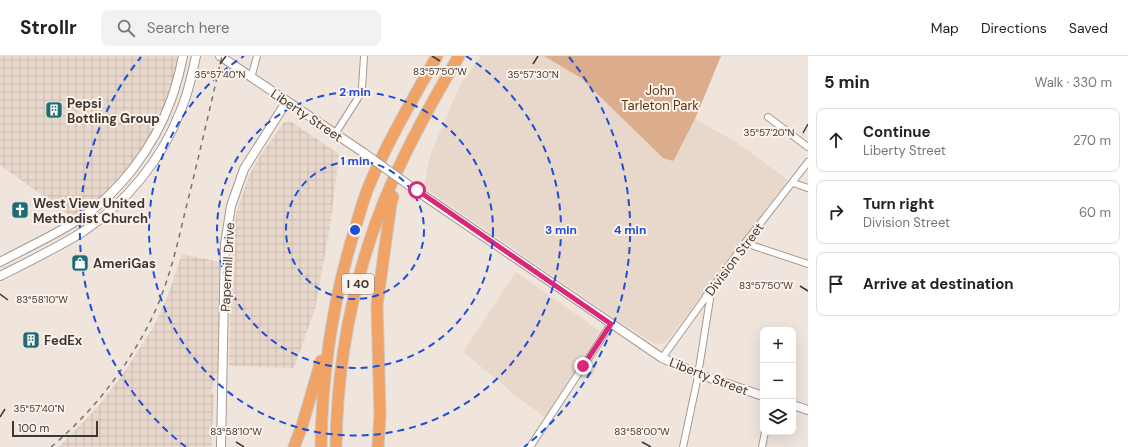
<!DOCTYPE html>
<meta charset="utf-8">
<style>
:root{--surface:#fff;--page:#f2f2f2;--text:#222;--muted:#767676;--line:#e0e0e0}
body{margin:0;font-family:"DM Sans",sans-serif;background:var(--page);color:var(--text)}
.controls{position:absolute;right:12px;bottom:12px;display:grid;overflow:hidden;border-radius:8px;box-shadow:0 4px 16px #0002}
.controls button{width:36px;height:36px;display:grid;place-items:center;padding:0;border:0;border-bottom:1px solid var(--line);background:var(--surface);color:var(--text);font:20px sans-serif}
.scale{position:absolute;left:12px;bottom:10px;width:86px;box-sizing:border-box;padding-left:4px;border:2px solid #3c3835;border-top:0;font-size:11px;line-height:14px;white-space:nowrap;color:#3c3835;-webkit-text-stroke:3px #fdf2ea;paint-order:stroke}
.stop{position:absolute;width:12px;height:12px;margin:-9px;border:3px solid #db2777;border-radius:50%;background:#fff}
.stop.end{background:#db2777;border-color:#fff;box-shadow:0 1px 4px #0008}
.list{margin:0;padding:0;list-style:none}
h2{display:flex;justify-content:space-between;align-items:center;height:52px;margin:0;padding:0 16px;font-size:17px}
h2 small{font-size:13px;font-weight:400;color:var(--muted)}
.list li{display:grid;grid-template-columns:26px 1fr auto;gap:12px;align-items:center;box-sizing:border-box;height:64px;margin:0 8px 8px;padding:0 8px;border:1px solid var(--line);border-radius:8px}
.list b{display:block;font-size:15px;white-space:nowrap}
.list p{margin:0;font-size:13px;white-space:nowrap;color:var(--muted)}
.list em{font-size:13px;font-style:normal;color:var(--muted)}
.icon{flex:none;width:22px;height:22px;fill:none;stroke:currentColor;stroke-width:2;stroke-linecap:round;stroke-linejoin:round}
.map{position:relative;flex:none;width:808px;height:391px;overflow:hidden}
header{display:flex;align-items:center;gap:24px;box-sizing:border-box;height:56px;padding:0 20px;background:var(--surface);border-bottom:1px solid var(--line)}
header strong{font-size:19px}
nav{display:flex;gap:22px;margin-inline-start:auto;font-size:14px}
.search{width:280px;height:36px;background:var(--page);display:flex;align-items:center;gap:10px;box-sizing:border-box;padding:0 14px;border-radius:8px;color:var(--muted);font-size:15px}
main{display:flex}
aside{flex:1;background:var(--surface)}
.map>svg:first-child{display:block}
</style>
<header>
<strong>Strollr</strong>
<div class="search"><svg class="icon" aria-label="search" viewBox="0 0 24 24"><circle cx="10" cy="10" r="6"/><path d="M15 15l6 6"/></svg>Search here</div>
<nav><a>Map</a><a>Directions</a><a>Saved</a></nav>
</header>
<main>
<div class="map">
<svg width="808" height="391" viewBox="0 0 808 391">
<defs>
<pattern id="industrial-grid" width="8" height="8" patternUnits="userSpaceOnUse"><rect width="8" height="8" fill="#e8d7cb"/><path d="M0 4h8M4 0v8" fill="none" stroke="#c8b9af"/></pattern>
</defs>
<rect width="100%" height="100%" fill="#f0e5dd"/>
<path fill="#e8d7cb" d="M481,0H544L581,22L663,102H675L695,63L733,84L788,124L669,283L662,288L653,287L620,266L425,132L424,129L431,97L460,29Z
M516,216L600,275L545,361L514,339L500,326L463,296Z"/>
<path fill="url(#industrial-grid)" d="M0,0H180L168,41L156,70L136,104L105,138L74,162L0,109Z
M290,65L339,98L330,170L315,253L294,312L229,310L232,184L237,154L249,120L260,100L284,66Z
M182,198L220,206L218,315L213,323L211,337L214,339L211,391H59L97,352L121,321L138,295L154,270L168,239Z"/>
<path fill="#dbad8c" d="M544,0H721L695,63L675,102L673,105L663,102L581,22Z"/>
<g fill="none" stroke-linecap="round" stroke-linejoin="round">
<defs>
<path id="street" d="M251,22L257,0
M768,61L808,91
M335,78L358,42L362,33L364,0
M793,127L808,132
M745,187L808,208
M662,302L745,187L808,106
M530,391L611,268
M683,391L697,325L710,243L706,240
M762,391L765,376"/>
<path id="secondary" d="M220,0L364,97
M417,135L662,302L698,318L763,340
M0,206C26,192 53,180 78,164C120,137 154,91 171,44C176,30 180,15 183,0
M0,220C28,206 57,192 84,175C126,147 162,103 180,56C188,38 192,19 196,0
M793,349L808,354
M221,391L225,188L231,150L244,113L287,45"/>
<path id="highway" d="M294,391L302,370L321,305
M321,391C322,317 333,243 355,173C359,159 363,145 368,132C387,86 413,43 437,0
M336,391C337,303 355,213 390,131C409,87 434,42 459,0
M378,391L380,359L377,249L391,147L393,141"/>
</defs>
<use href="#street" stroke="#a49a92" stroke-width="8"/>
<use href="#secondary" stroke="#a49a92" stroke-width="10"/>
<use href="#highway" stroke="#c8c7c6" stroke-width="13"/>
<use href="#street" stroke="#fff" stroke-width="6"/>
<use href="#secondary" stroke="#fff" stroke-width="8"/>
<use href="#highway" stroke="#f1a365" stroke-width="11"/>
<path stroke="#79736e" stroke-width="1.5" stroke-dasharray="5 5" stroke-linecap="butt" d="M51,391C88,360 119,322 143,279C165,241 175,199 185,156C198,104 210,52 222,0"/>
<defs>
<path id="secondary-bridge" d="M364,97L417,135"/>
</defs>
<use href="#secondary-bridge" stroke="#a49a92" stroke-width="10" stroke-linecap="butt"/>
<use href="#secondary-bridge" stroke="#fff" stroke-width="8"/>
</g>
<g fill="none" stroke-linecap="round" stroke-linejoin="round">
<path stroke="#db2777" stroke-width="5" d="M417,134L611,268L583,310"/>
</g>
<path fill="none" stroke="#3c3835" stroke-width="1.5" d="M432,0L440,5M220,8L226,0M533,8L538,0M803,77L808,68M800,230L808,235M0,238L8,244M0,361L5,353M236,386L244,391M642,386L651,391"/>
<g fill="none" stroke="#1d4ed8" stroke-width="2" stroke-dasharray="7 5">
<circle cx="355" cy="174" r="69"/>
<circle cx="355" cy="174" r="138"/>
<path d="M466 0A206 206 0 1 1 244 0"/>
<path d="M186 391A275 275 0 0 1 141 1M569 1A275 275 0 0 1 524 391"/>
</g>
<defs>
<symbol id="building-square" viewBox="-11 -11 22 22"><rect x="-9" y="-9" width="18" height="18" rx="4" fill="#216b75" stroke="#fdf2ea"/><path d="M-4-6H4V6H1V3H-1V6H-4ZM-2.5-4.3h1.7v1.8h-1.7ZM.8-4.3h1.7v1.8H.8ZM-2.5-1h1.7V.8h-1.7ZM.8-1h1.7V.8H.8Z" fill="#fff"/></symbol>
<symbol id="church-square" viewBox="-11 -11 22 22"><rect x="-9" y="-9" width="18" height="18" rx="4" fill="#216b75" stroke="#fdf2ea"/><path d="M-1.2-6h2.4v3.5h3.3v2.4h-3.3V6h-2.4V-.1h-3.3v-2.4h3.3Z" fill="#fff"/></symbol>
<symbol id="shop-square" viewBox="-11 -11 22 22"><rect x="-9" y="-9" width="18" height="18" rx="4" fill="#216b75" stroke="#fdf2ea"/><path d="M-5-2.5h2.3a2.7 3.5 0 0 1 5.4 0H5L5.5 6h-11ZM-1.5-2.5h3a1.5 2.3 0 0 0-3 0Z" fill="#fff"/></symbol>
</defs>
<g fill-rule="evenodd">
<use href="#building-square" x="44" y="44" width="20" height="20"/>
<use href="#church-square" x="10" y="144" width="20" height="20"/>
<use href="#shop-square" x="70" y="197" width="20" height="20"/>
<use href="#building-square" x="21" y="274" width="20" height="20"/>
</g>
<g text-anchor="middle" stroke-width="4" stroke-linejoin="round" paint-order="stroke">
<rect fill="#fdf2ea" stroke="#76706b" stroke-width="1" x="342" y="218" width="32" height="20" rx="3"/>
<g font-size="12" font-weight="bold" fill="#3c3835">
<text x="358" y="232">I 40</text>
</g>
<g font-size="13" fill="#5c330e" stroke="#fdf2ea">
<text x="660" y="39">John<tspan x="660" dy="15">Tarleton Park</tspan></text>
</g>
<g font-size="13" font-weight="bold" fill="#3c3835" stroke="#fdf2ea" text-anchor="start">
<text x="67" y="52">Pepsi<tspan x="67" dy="15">Bottling Group</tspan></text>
<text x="33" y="152">West View United<tspan x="33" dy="15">Methodist Church</tspan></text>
<text x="93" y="212">AmeriGas</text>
<text x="44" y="289">FedEx</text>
</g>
<g font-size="13" fill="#3c3835" stroke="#fdf2ea">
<text transform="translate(307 59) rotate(34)" y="5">Liberty Street</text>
<text transform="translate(734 203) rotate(-53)" y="5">Division Street</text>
<text transform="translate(227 211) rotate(-87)" y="5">Papermill Drive</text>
<text transform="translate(709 320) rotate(21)" y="5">Liberty Street</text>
</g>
</g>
<g font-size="10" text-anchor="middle" fill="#3c3835" stroke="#fdf2ea" stroke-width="4" stroke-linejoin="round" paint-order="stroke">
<text x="440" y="19">83°57'50"W</text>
<text x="220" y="22">35°57'40"N</text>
<text x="533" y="22">35°57'30"N</text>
<text x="769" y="80">35°57'20"N</text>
<text x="766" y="233">83°57'50"W</text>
<text x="42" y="247">83°58'10"W</text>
<text x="39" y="356">35°57'40"N</text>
<text x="236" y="379">83°58'10"W</text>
<text x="642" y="379">83°58'00"W</text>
</g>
<circle cx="355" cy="174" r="6" fill="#1d4ed8" stroke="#fdf2ea" stroke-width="2"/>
<g font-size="12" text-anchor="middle" font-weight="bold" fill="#1d4ed8" stroke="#fdf2ea" stroke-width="4" stroke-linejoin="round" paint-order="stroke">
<text x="355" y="40">2 min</text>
<text x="355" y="109">1 min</text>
<text x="561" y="178">3 min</text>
<text x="630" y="178">4 min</text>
</g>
</svg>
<div class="controls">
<button>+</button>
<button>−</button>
<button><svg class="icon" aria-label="layers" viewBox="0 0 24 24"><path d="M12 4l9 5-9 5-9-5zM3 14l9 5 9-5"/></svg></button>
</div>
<div class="scale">100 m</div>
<div class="stop" style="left:417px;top:134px"></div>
<div class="stop end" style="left:583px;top:310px"></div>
</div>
<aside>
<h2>5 min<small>Walk · 330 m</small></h2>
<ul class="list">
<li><svg class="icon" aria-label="ahead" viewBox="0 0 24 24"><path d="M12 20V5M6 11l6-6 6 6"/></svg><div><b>Continue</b><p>Liberty Street</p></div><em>270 m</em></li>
<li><svg class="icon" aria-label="right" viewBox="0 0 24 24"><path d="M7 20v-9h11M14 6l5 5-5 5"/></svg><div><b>Turn right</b><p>Division Street</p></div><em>60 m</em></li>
<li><svg class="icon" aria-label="arrive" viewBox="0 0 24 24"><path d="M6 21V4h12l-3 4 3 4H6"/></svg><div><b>Arrive at destination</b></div></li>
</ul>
</aside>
</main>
